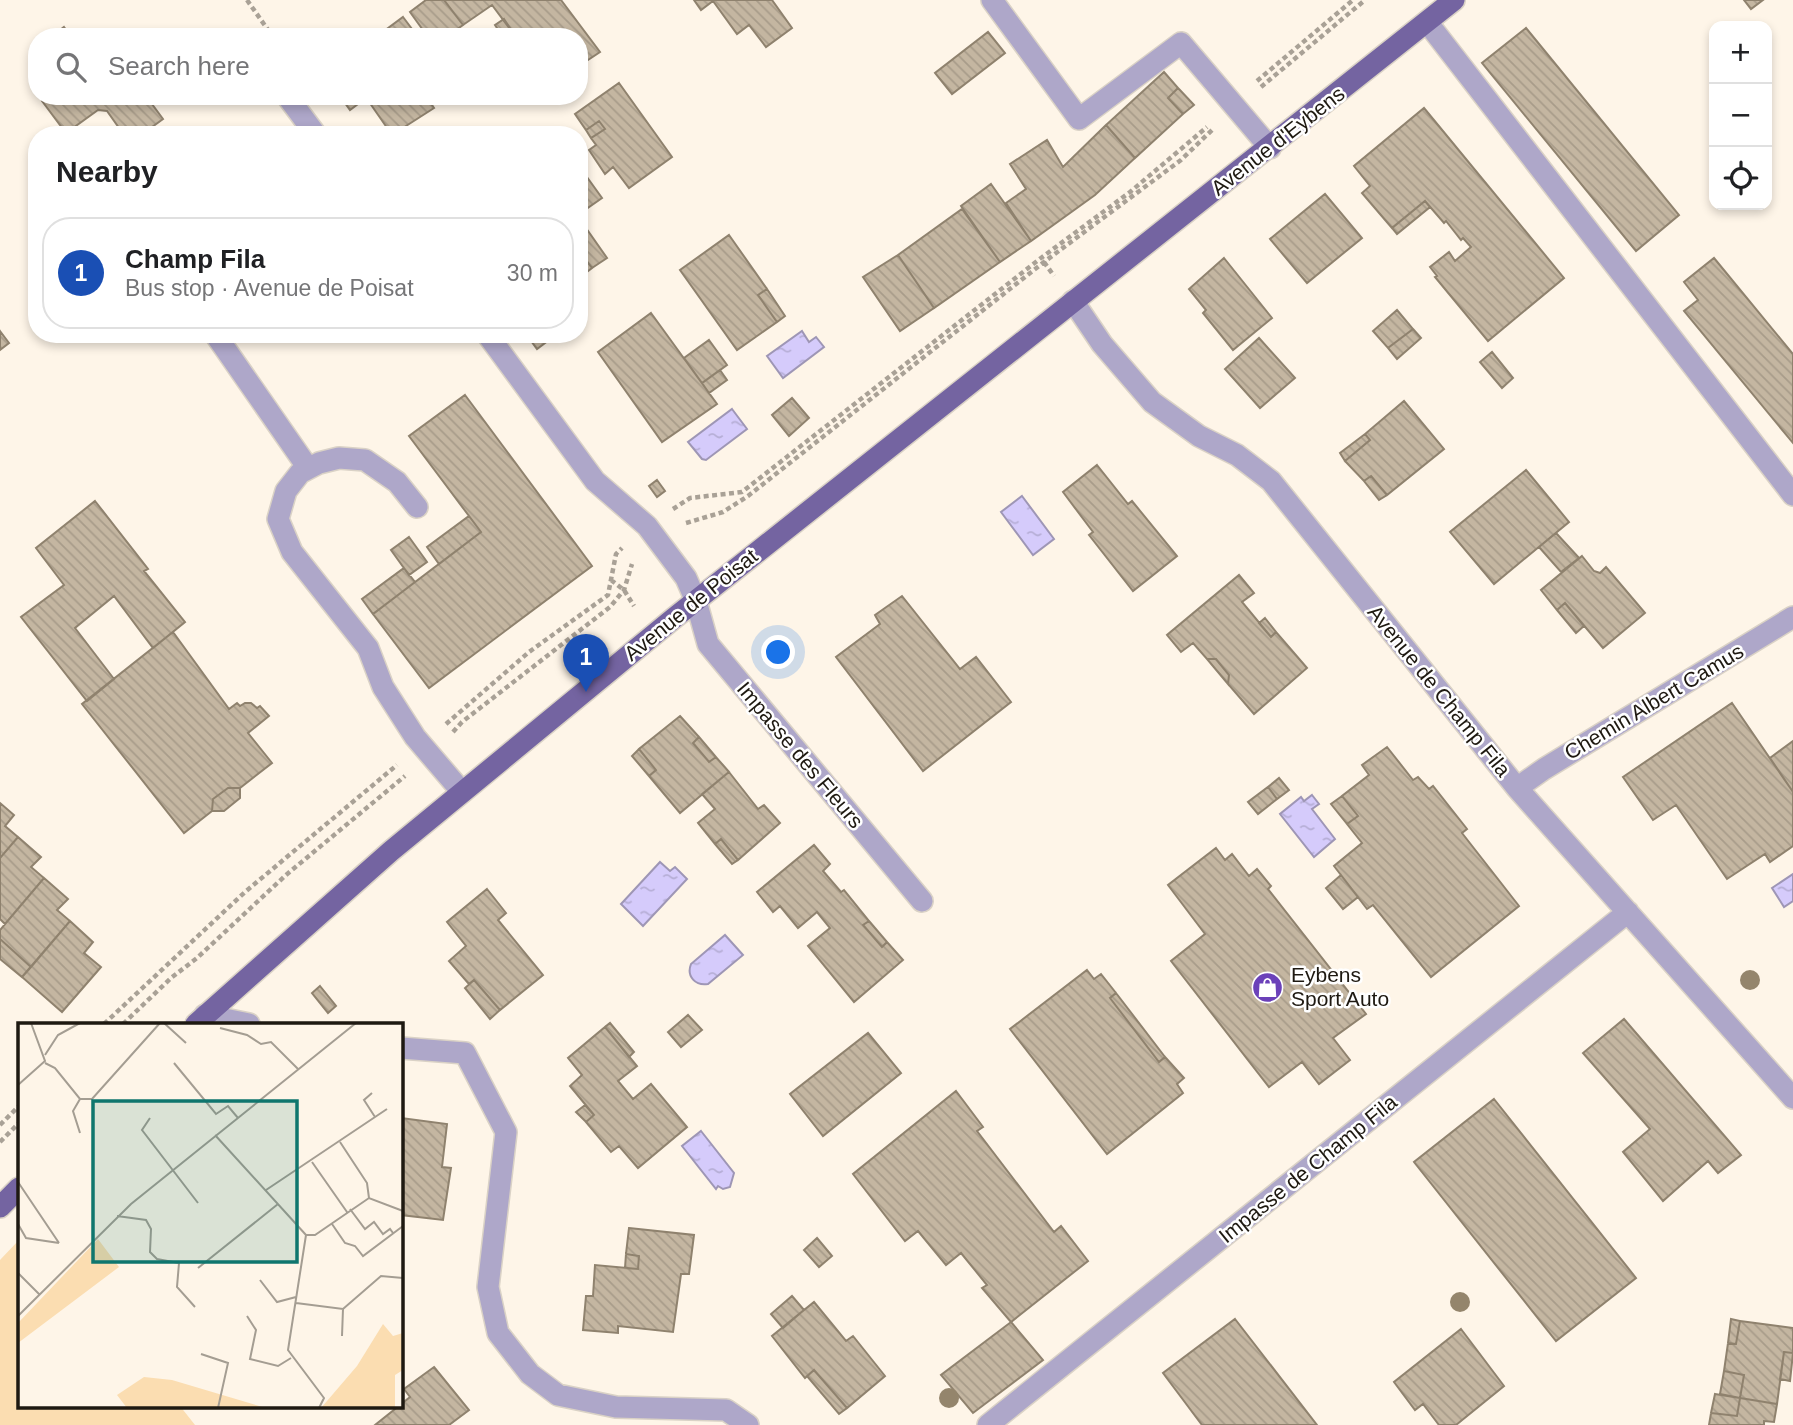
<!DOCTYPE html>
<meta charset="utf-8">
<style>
:root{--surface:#fff;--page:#f2f2f2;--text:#202124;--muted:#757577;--line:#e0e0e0;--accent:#6b41b9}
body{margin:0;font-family:Arial,sans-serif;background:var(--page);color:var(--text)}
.controls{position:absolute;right:21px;top:21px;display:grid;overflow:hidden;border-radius:14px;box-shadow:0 4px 10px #0003}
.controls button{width:63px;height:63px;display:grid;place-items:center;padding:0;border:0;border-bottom:2px solid var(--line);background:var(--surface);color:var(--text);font:35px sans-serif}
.you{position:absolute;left:779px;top:653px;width:24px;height:24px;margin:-18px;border:5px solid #fff;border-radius:50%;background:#1a73e8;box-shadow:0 0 0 10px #1a73e833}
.badge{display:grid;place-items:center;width:46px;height:46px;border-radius:50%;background:var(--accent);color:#fff;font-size:23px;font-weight:700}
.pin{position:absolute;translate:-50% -58px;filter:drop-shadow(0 2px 4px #0008)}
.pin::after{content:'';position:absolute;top:37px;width:24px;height:21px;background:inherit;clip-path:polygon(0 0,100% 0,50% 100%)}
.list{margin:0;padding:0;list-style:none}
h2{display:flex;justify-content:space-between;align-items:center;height:91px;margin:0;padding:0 28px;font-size:30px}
h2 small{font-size:23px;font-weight:400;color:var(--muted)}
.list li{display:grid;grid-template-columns:46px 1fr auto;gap:21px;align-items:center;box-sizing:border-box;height:112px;margin:0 14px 14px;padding:0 14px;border:2px solid var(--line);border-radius:28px}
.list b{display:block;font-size:26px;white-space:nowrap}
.list p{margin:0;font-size:23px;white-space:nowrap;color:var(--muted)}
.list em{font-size:23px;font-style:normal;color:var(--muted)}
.icon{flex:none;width:38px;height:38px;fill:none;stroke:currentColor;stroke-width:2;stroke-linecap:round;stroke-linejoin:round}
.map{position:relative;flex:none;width:1793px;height:1425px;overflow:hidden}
.search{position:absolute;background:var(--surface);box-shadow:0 4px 10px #0003;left:28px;top:28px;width:560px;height:77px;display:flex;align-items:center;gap:18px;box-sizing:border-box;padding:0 24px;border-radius:28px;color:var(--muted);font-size:26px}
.panel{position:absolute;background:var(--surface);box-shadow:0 4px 10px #0003;left:28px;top:126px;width:560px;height:217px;border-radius:28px}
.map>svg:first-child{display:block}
</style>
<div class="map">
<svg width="1793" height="1425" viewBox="0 0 1793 1425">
<defs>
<pattern id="water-ripples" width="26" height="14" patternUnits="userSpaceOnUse" patternTransform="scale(1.75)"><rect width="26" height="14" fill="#d5cbfb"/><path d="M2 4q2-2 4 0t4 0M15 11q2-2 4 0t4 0" fill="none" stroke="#b6aed6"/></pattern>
<pattern id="building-back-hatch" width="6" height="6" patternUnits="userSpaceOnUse" patternTransform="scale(1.75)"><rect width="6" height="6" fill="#c4b6a1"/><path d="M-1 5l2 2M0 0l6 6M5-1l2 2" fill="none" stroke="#a89c8a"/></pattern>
</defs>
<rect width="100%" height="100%" fill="#fef5e8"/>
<path fill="#fbddb1" d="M19,1240V1406H180L195,1425H0V1260Z"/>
<path fill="url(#water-ripples)" stroke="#9e96b5" stroke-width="2" d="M802,331L809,342L816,337L824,347L783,378L767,356Z
M732,409L747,429L706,460L702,459L688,442Z
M1022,496L1054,539L1033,555L1001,512Z
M1312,795L1319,804L1312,809L1335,839L1314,857L1280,814L1301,797L1304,801Z
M660,862L670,871L675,867L687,879L643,926L621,904Z
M1793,874V901L1784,907L1772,888Z
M725,935L743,955L708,984C696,986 686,977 691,964Z
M701,1131L734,1173L730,1187L723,1189L718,1186L716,1189L682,1146Z"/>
<path fill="url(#building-back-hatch)" stroke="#8f826e" stroke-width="2" d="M426,0H444L463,25L446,37H428L410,12Z
M444,0H561L600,52L579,66V37H516L492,5L463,25Z
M694,0H772L792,28L766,47L749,25L737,34L713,1L701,10Z
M1744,0H1763L1751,9Z
M403,17L418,37H376Z
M504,19L516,37H503L495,25Z
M64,27L72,37H51Z
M1526,28L1679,215L1636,251L1482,63Z
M988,32L1005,53L952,94L935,73Z
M1164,72L1178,88L1168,98L1183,114L1135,158L1106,125Z
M619,83L672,157L629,188L613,167L605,174L589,150L596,145L591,138L605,129L599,121L586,130L575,114Z
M1178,88L1194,105L1183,114L1168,98Z
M48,96H146L163,119L141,135H124L107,111L98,110L66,133L42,101Z
M340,96H365L366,98L350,110Z
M365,96H426L434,108L392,135Z
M1424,108L1564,278L1488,341L1435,277L1437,276L1430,267L1449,252L1455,261L1471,247L1463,238L1461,240L1446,221L1444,223L1425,201L1392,228L1362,193L1370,186L1354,166Z
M599,121L605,129L591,138L586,130Z
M1106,125L1135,158L1095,195L1031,241L1006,203L1026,189L1010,164L1047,140L1063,167Z
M579,166L602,198L579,214Z
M991,184L1031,241L1000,262L961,206Z
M1325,194L1362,238L1307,283L1270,239Z
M1425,201L1430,207L1397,234L1392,228Z
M962,209L1000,262L934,308L898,255Z
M579,218L607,258L592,268L579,251Z
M729,235L767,289L758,295L777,322L737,350L680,270Z
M579,251L592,268L579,278Z
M898,255L934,308L900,331L863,277Z
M1224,258L1272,318L1233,350L1203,313L1206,310L1189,289Z
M1714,258L1793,354V443L1684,311L1698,300L1684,282Z
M767,289L785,316L777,322L758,295Z
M1397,310L1413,329L1388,348L1373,331Z
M651,313L717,404L662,442L598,352Z
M1413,329L1421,338L1397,359L1388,348Z
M0,331L9,343L0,350Z
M526,334H557L537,349Z
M1259,338L1295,378L1260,408L1225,369Z
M709,340L727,365L702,383L684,358Z
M1492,352L1513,378L1502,388L1480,362Z
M720,370L727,380L709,393L702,383Z
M465,395L592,566L429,688L373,614L481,532L409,436Z
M792,398L809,418L789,436L772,415Z
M1404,401L1444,449L1387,495L1371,476L1364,481L1345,461L1370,440L1365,434Z
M1365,434L1370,440L1345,461L1340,453Z
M1097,465L1128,504L1132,501L1177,556L1133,591L1089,535L1093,532L1063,492Z
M1526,470L1569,522L1494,584L1450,532Z
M1371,476L1387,495L1379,500L1364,481Z
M657,480L665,491L657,497L649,486Z
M95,501L148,569L144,571L185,622L153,648L114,596L75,628L114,679L87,701L21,617L64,585L36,548Z
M469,516L481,532L439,564L427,547Z
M1556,533L1579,558L1561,572L1539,547Z
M409,537L427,562L409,575L391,550Z
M1582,556L1594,571L1600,573L1606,567L1645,613L1603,648L1565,603L1557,610L1541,590Z
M404,568L415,582L373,614L362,599Z
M1239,575L1254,593L1242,602L1271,637L1276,632L1307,668L1254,714L1228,684L1229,675L1216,659H1207L1193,643L1181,652L1167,635Z
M902,596L960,669L976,657L1011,702L923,771L836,657L880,624L875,615Z
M1565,603L1584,626L1576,633L1557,610Z
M1265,618L1276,632L1271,637L1259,623Z
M173,632L229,709L237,703L240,706L245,703H251L257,708L260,706L269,716L248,733L272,763L240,788H228L213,799L212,811L184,833L82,704Z
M1207,659H1216L1229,675L1228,684Z
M1732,703L1793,792V846L1770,862L1765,854L1727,879L1676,805L1653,820L1623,777Z
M680,716L699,737L693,743L709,762L716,757L729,772L680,813L649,776L656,770L639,749Z
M699,737L716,757L709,762L693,743Z
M1793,741V792L1770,758Z
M1387,747L1413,780L1418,777L1429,789L1433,786L1467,829L1462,833L1519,906L1431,977L1373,905L1367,909L1334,866L1362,843L1347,824L1358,816L1342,796L1369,775L1362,765Z
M639,749L656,770L649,776L632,756Z
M729,772L758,809L764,805L780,823L738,860L721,839L715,844L698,823L715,809L702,794Z
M1279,778L1289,790L1277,799L1268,787Z
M1268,787L1277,799L1258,814L1248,802Z
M228,788H240V798L224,811H212L213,799Z
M1342,796L1358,816L1347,824L1331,804Z
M0,803L14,815L5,826L18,837L0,858Z
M18,837L41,857L31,867L44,878L5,924L0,919V858Z
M721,839L738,860L732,864L715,844Z
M814,845L830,864L823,871L841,892L844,890L869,921L863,925L882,947L887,942L903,960L854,1002L808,946L830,928L817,912L798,928L780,906L773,912L757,892Z
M1216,848L1225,860L1232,854L1249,876L1257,869L1271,886L1268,889L1366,1014L1333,1038L1350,1060L1319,1084L1302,1062L1269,1087L1171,961L1205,934L1168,885Z
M1341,875L1358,897L1343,909L1326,888Z
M44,878L68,899L57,910L70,921L31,967L0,939V930Z
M487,889L506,913L498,920L543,975L500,1010L474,980L469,984L449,961L466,946L447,922Z
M70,921L93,942L84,953L101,967L62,1012L22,977Z
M869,921L887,942L882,947L863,925Z
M0,939L31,967L22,977L0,959Z
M1087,970L1094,979L1101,974L1116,993L1110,998L1159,1062L1165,1057L1184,1078L1177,1084L1183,1093L1107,1154L1010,1029Z
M474,980L500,1010L490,1019L465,988Z
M320,986L336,1006L328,1013L312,993Z
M1116,993L1165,1057L1159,1062L1110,998Z
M688,1015L702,1030L681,1047L668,1032Z
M1624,1019L1741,1155L1718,1173L1708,1161L1663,1201L1623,1152L1650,1129L1583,1053Z
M610,1023L634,1052L629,1057L605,1027Z
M605,1027L637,1066L618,1081L633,1099L651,1084L687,1127L638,1168L619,1146L611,1152L586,1122L594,1115L570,1086L582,1075L568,1058Z
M868,1033L901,1073L823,1136L790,1094Z
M956,1091L983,1127L977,1131L1054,1232L1061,1226L1088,1261L1011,1322L982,1288L987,1285L961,1253L946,1265L918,1231L905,1241L853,1174Z
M1494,1099L1636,1278L1556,1341L1414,1162Z
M585,1105L594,1115L586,1122L576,1112Z
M401,1118L447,1124L442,1167L451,1168L443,1220L401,1215Z
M629,1228L694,1235L689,1274H681L673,1332L618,1326V1333L583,1330L586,1296H593L595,1265L638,1269L639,1256L626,1254Z
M817,1238L832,1256L819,1267L804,1250Z
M626,1254L639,1256L638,1269L625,1268Z
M792,1296L804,1310L783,1328L771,1314Z
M814,1302L846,1341L853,1336L885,1376L847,1408L814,1370L805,1378L772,1336Z
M1235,1319L1317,1425H1202L1163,1373Z
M1731,1319L1740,1321L1736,1344L1728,1343Z
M1740,1321L1793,1328V1353L1784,1352L1777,1404L1740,1398L1744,1375L1724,1371L1728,1343L1736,1344Z
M1011,1322L1043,1360L973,1413L941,1375Z
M1461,1329L1504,1386L1456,1425H1439L1423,1404L1415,1410L1394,1382Z
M1784,1352L1793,1353L1790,1381L1780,1379Z
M434,1367L469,1410L449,1425H375L410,1397L404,1389Z
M814,1370L847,1408L839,1414L807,1376Z
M1724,1371L1744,1375L1740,1398L1720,1394Z
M1715,1394L1740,1398L1737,1416L1711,1413Z
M1740,1398L1777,1404L1774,1422L1764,1421V1425H1709L1711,1413L1737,1416Z"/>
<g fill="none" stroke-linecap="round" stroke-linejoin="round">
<defs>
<path id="minor" d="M992,0L1079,119L1181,43L1270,148
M1427,22L1793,495
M287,96L316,135
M1073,301L1102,344L1152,402L1199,436L1237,455L1271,481L1517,788L1793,1098
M215,334L308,468
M487,334L595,481L647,526L686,578L696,601L708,644L922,901
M417,507L397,482L365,460L339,458L319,463L300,473L286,491L278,519L292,552L368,648L383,687L415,737L462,792
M1517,788L1544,769L1793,617
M205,1015L249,1024
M401,1048L465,1053L506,1132L488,1287L498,1333L530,1374L558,1395L616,1407L726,1410L748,1425
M988,1425L1628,912"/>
<path id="major" d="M196,1024L391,851L674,618L1454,0
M0,1207L19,1188"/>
</defs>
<use href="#minor" stroke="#dad2c6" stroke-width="24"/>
<use href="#major" stroke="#dad2c6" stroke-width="24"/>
<path stroke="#a9a196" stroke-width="4.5" stroke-dasharray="5 3.5" stroke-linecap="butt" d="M247,0L273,37
M1257,81L1353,0
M1261,87L1365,0
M1044,262L1054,276
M673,509L690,498L742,492L1041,258L1130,192L1207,127
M686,523L723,512L748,496L1044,262L1181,160L1212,130
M611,580L624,590L634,606
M446,724L529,652L608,595L616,554L622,548
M453,732L462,722L610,607L624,590L632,564
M104,1024L245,892L397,765
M123,1024L171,978L197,958L286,875L405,776
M0,1125L19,1106
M0,1142L19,1123"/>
<use href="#minor" stroke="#aea7c9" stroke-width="21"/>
<use href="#major" stroke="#7464a1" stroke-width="21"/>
</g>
<g fill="#94856c">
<circle cx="1750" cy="980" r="10"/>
<circle cx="1460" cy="1302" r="10"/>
<circle cx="949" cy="1398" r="10"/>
</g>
<defs>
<symbol id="shop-disc" viewBox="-11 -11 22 22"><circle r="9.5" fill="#6b41b9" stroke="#fff"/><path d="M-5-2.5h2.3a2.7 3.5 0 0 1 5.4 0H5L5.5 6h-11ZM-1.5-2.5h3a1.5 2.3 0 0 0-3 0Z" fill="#fff"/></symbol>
</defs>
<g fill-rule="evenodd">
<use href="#shop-disc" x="1250" y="970" width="35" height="35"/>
</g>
<g text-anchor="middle" stroke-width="5" stroke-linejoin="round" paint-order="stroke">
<g font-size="21" fill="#1e1911" stroke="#fff">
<text transform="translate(1278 141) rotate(-38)" y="7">Avenue d'Eybens</text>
<text transform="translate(691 605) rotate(-39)" y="7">Avenue de Poisat</text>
<text transform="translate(1439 691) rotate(51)" y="7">Avenue de Champ Fila</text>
<text transform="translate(1654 702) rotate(-31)" y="7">Chemin Albert Camus</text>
<text transform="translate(800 755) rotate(50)" y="7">Impasse des Fleurs</text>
<text transform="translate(1308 1169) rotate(-39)" y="7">Impasse de Champ Fila</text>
</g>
<g font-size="21" fill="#1e1911" stroke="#fff" text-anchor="start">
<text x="1291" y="982">Eybens<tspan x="1291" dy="24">Sport Auto</tspan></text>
</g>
</g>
<g transform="translate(18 1023)">
<rect width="385" height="385" fill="#fef5e8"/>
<path d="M80,216L101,244L0,320V300ZM126,354L154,357L248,385H109L99,372Z" fill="#fbddb1"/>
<path d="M365,301L375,313L385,310V347L377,352V385H303L339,343Z" fill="#fbddb1"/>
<path fill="none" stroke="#a49d92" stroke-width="2" d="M146,0L168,20M202,5L229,12L243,21L253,19L280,46M27,32L40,12L62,0M27,40L37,45L62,76H74L142,0M156,40L198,91L210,83L220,95M0,62L27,38L13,0M354,70L346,77L357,94M62,76L55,88L62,110M132,95L124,107L180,180M197,112L288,212M322,119L349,160L351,175M294,139L329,189M0,159L41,220M248,167L369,86M332,186L347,206L356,199L365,211L372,206L375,210M99,193L128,197L133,206L132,229L139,236L161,240L159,264L177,284M0,201L8,215L41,220M314,201L327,220L337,223L345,233L385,203M288,212L270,327L306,375L301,385M288,212H297L351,175L385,188M180,245L260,181M0,250L21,271M242,257L259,279L278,274M278,280L325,286L363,253L385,255M0,293L113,181L338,0M229,293L238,307L232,336L260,343L273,335M324,313L325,286M183,331L210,340L200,385"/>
<path fill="#0f766e" fill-opacity="0.15" stroke="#0f766e" stroke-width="3.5" d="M75,78H279V239H75Z"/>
<rect width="385" height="385" fill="none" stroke="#1e1911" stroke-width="3.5"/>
</g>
</svg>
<div class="controls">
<button>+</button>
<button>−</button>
<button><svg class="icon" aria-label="locate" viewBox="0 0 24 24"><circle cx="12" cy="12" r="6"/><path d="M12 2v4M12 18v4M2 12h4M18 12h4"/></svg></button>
</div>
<div class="you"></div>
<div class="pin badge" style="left:586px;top:692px;background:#1a4fb4">1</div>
<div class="search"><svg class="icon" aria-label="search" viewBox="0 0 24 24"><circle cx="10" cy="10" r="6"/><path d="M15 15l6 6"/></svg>Search here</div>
<section class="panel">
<h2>Nearby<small></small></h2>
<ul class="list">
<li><span class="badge" style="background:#1a4fb4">1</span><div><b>Champ Fila</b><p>Bus stop · Avenue de Poisat</p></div><em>30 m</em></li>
</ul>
</section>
</div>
